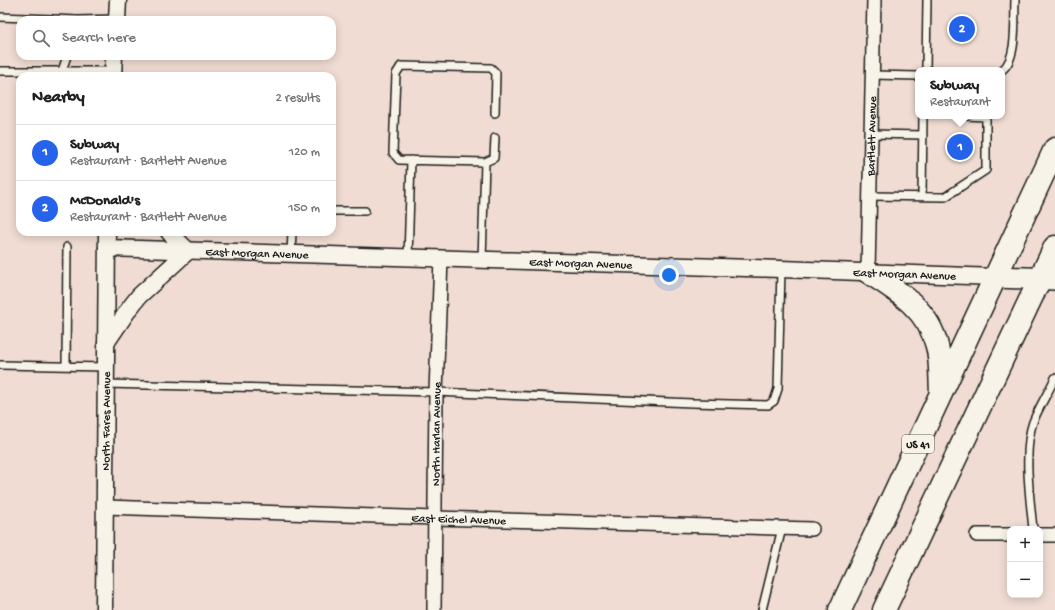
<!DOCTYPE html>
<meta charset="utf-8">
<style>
:root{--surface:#fff;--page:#f6f6f6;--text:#202124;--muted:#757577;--line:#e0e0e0;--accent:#2563eb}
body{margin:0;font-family:"Gochi Hand",sans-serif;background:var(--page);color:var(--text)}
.controls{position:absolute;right:12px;bottom:12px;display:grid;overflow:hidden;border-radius:8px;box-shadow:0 2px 10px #0003}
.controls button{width:36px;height:36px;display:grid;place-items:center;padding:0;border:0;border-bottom:1px solid var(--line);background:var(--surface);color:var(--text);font:20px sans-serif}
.you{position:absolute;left:669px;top:275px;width:14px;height:14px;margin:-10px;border:3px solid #fff;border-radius:50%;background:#1a73e8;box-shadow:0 0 0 6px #1a73e833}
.badge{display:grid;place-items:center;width:26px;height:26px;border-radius:50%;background:var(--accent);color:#fff;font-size:13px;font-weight:700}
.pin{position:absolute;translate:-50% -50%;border:2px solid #fff;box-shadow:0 1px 4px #0006}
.popup{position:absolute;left:915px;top:67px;width:90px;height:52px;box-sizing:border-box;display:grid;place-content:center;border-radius:8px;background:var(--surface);filter:drop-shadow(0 1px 3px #0005);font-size:13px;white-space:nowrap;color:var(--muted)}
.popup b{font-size:15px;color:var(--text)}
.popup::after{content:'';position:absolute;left:50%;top:100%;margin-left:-8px;border:8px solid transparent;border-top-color:var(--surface)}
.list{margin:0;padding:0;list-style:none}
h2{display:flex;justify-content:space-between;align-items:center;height:52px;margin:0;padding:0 16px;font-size:17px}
h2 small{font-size:13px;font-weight:400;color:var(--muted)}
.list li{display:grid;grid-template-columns:26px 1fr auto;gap:12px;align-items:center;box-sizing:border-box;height:56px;padding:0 16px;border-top:1px solid var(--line)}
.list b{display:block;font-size:15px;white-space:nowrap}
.list p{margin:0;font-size:13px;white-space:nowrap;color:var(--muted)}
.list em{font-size:13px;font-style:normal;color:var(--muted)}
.icon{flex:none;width:22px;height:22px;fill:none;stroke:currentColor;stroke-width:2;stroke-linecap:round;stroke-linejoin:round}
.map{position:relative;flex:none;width:1055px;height:610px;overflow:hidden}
.search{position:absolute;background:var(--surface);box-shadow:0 2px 10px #0003;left:16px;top:16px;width:320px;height:44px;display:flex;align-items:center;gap:10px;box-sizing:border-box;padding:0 14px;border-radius:12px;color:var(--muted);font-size:15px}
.panel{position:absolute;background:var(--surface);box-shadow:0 2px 10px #0003;left:16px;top:72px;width:320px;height:164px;border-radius:12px}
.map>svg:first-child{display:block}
</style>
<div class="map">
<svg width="1055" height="610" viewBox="0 0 1055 610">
<rect width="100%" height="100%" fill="#f0dcd2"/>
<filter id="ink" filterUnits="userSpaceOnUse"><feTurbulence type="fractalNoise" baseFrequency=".025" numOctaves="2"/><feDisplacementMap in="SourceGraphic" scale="8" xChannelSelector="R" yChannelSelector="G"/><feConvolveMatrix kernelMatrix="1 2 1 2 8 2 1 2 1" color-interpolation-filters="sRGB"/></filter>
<g filter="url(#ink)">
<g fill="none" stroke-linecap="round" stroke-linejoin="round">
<defs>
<path id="service" d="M0,17L79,20L117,19
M926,70L927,0
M1002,70C1018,59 1014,19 1015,0
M0,71H113
M62,71L67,56
M872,75L918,76
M871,134L923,135
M485,162L494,158L495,138
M869,196L945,197L986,170V117L966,116
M922,196L923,116
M332,211H365
M291,254L292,232
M408,258L411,160
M482,260L485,162L399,160L393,153L396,74L401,66L491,68L496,73L495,113
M0,365L106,367
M66,366L67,247
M106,384L436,392L692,403L768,405L774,401L778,389L781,269
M1033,529C1030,499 1023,450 1033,422C1039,407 1048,393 1055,378
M762,610L782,528"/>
<g id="minor">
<path id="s1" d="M868,272L874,0"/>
<path id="s2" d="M105,507L435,518L812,529"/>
<path d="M977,535H1010"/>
<path d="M1040,535H1055"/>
<path id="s3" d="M434,610L436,392L441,259"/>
</g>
<g id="tertiary">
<path d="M117,20L118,0"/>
<path d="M113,76L114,56"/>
<path id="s4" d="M107,248L781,269L995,277"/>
<path d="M106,343L129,309L139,296L188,251L169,232"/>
<path id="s5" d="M104,610L107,232"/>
</g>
<path id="primary" d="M995,277L1055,279"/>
<path id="trunk" d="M868,272C898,291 928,309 937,346C941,360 940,377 941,392
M840,610L1055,149
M884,610L1055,247"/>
</defs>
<use href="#service" stroke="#1c1c1c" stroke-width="10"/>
<use href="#minor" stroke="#1c1c1c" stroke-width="16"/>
<use href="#tertiary" stroke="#1c1c1c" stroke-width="19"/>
<use href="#primary" stroke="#1c1c1c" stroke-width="24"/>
<use href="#trunk" stroke="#1c1c1c" stroke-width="25"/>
<use href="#service" stroke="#f7f3e8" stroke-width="7"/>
<use href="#minor" stroke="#f7f3e8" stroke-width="13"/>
<use href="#tertiary" stroke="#f7f3e8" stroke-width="16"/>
<use href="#primary" stroke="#f7f3e8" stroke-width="21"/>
<use href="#trunk" stroke="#f7f3e8" stroke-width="22"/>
</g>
</g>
<g text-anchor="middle" stroke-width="3" stroke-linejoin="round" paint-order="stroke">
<rect fill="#f7f3e8" stroke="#5e5c59" stroke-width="1" x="902" y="435" width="32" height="18" rx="3"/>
<g font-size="11" font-weight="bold" fill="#1c1c1c">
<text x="918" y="448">US 41</text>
</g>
<g font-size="12" fill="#1c1c1c" stroke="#f7f3e8">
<text dy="4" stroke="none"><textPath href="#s1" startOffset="136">Bartlett Avenue</textPath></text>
<text dy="4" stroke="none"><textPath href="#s4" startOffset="150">East Morgan Avenue</textPath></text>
<text dy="4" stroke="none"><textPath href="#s4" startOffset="474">East Morgan Avenue</textPath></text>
<text dy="4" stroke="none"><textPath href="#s4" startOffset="798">East Morgan Avenue</textPath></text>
<text dy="4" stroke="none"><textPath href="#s5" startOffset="189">North Fares Avenue</textPath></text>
<text dy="4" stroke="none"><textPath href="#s3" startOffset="176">North Harlan Avenue</textPath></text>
<text dy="4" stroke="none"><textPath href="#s2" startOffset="354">East Eichel Avenue</textPath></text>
</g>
</g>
</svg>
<div class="controls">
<button>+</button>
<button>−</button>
</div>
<div class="you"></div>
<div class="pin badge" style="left:960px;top:147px">1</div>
<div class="popup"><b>Subway</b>Restaurant</div>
<div class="pin badge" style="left:962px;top:29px">2</div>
<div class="search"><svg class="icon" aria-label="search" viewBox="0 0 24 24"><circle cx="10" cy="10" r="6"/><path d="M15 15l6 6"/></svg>Search here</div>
<section class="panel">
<h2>Nearby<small>2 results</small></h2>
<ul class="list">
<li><span class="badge">1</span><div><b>Subway</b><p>Restaurant · Bartlett Avenue</p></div><em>120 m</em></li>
<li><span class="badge">2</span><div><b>McDonald's</b><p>Restaurant · Bartlett Avenue</p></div><em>150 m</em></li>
</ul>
</section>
</div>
